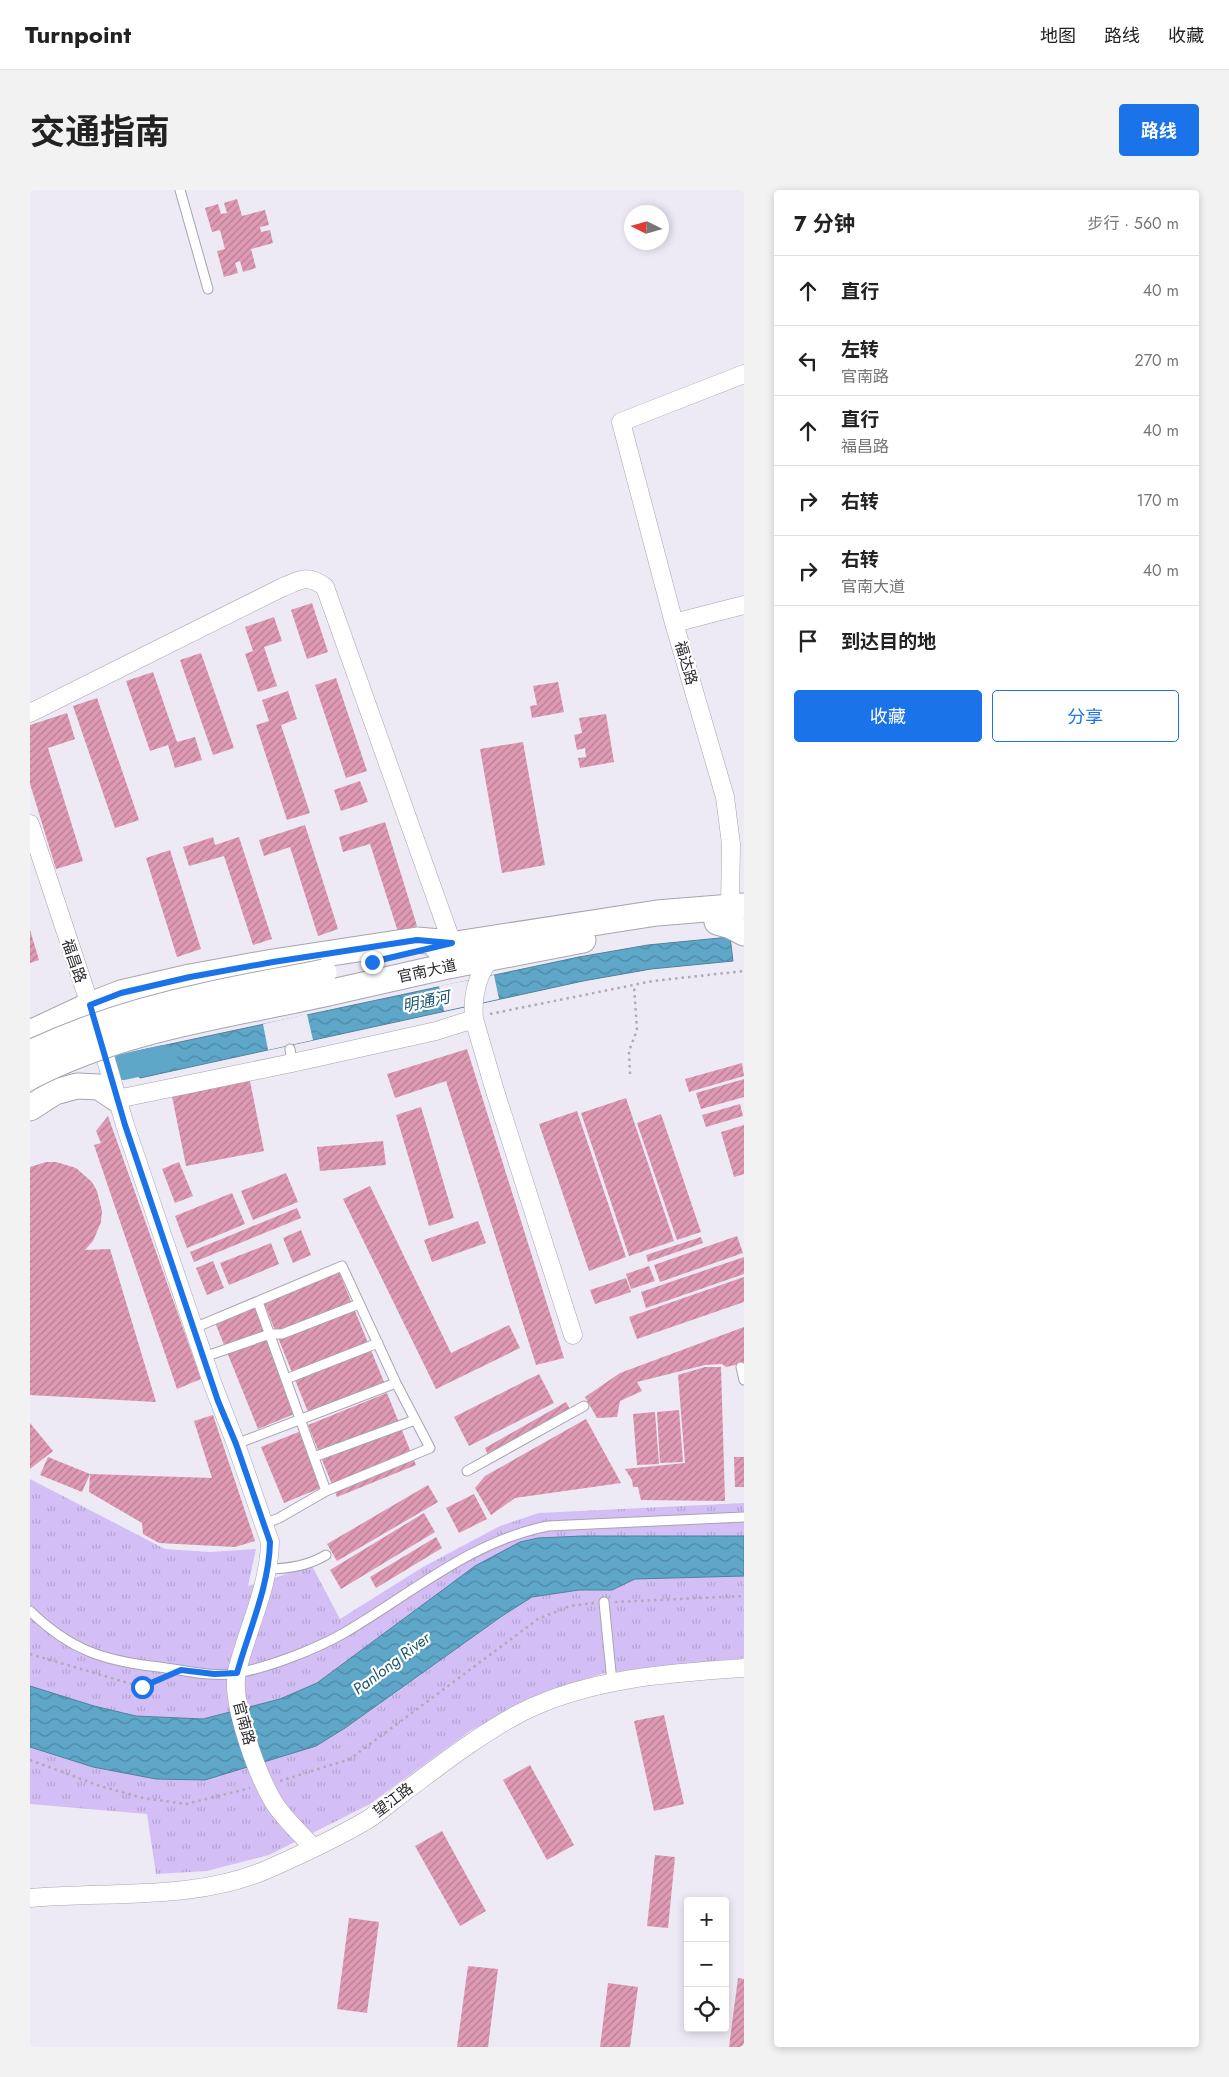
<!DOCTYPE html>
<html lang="zh">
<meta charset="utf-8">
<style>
:root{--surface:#fff;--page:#f2f2f2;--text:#222;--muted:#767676;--line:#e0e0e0;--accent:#1a73e8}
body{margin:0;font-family:Jost,"Noto Sans SC",sans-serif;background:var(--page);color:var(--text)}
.controls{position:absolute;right:15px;bottom:15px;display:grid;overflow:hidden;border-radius:5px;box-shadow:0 2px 8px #0003}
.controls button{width:45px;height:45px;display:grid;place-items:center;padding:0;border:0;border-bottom:1px solid var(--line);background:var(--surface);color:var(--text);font:25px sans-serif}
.compass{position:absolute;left:594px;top:15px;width:45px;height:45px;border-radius:50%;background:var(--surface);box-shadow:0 2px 8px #0003;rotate:275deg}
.stop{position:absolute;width:15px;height:15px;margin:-11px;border:4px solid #1a73e8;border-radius:50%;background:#fff}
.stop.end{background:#1a73e8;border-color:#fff;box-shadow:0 1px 5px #0008}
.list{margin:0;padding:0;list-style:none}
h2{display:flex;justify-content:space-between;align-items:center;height:65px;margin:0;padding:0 20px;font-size:21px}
h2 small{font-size:16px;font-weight:400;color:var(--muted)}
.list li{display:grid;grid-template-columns:32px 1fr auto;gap:15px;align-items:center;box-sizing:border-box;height:70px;padding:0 20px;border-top:1px solid var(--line)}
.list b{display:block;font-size:19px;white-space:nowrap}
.list p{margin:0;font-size:16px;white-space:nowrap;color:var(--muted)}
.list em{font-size:16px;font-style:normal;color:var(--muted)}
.actions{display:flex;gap:10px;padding:15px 20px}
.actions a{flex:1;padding:11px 0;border:1px solid var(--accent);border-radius:5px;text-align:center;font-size:18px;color:var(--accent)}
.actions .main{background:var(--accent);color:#fff}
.icon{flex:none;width:28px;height:28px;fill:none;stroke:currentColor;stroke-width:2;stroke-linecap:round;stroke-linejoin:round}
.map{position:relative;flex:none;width:714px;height:1857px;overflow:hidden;border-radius:5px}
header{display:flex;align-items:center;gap:30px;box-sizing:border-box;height:70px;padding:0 25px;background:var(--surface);border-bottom:1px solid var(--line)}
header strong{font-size:24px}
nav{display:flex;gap:28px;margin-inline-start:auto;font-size:18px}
.intro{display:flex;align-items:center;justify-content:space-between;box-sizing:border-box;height:120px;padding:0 30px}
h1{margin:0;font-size:35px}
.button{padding:12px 22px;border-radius:5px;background:var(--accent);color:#fff;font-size:18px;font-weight:700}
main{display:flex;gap:30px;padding:0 30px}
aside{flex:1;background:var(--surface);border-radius:5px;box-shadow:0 2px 8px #0003}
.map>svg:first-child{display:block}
</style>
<header>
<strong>Turnpoint</strong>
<nav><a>地图</a><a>路线</a><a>收藏</a></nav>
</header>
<div class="intro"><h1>交通指南</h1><a class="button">路线</a></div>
<main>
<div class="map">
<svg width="714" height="1857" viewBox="0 0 714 1857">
<defs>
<pattern id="park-tufts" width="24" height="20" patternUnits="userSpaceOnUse" patternTransform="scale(1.25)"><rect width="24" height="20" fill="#d3bff5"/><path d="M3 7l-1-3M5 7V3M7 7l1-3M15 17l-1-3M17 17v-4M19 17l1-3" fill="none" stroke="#b5a4d2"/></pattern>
<pattern id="water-waves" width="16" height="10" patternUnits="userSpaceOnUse" patternTransform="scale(1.25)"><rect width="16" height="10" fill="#5ea7c9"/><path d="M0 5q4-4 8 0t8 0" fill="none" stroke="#4e88a4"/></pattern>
<pattern id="building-hatch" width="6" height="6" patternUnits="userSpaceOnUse" patternTransform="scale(1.25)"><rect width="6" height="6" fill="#df9ab4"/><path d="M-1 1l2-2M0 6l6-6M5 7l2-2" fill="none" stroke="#b57e93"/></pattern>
</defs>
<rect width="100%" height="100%" fill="#ede9f5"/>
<path fill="url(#park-tufts)" d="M0,1289L135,1359L180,1362L226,1359L218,1396L282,1376L310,1429L393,1377L470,1336L509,1323L714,1313V1468L575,1483L517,1501L440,1541L340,1614L239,1665L177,1681L126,1684L117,1624L0,1614Z"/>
<path fill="url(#water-waves)" stroke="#4f829a" d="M700,747L703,771L621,779L553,791L110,888L100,875L103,862L549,767L618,755Z
M552,1346H714V1386L605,1389L582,1400H549L502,1407L472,1426L315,1538L286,1556L175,1590L126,1589L63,1577L0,1557V1496L64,1516L106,1526L173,1529L250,1509L287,1493L445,1376L490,1352L508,1348Z"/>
<path fill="#ede9f5" d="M464,785L469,809L414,821L409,796Z
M277,824L283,850L238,860L233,834Z"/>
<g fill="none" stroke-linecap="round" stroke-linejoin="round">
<path stroke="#5ea7c9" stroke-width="26" d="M93,877L134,868"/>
</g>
<path fill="url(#building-hatch)" d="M207,9L212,26L235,20L239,35L230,37L231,42L240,40L243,53L221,59L226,78L213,82L210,71L205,73L208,83L194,87L187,61L195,59L190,40L182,42L175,18L188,14L191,24L197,23L194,13Z
M282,413L298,462L277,469L261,420Z
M244,427L252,451L234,457L247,496L228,502L215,464L223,461L215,437Z
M171,463L204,558L183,565L150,470Z
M123,482L147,552L165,547L172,570L145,578L138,555L120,561L96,491Z
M306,488L337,581L316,588L285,495Z
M528,492L534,522L502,528L500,516L507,515L503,496Z
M258,501L267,529L251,535L280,623L257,630L226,535L239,531L232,510Z
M67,508L109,630L85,638L43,516Z
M37,523L45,549L18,558L53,671L26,679L0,594V535Z
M576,524L584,572L550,578L548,568L556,567L555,558L547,560L544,545L552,543L549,528Z
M493,552L515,675L472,683L450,559Z
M330,591L338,612L311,621L304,600Z
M355,632L387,736L368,742L340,654L313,662L309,647Z
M275,635L308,739L288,746L260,657L234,666L229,650Z
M183,647L185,655L209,647L242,749L223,755L194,666L159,676L153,657Z
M140,660L171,759L147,767L116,668Z
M0,740L9,770L0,773Z
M437,859L534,1168L506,1175L416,891L365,908L357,884Z
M712,873L714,886L659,902L655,889Z
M714,889V907L671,919L666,903Z
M220,891L234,961L156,976L142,906Z
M596,908L644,1051L599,1066L551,923Z
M710,914L713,926L676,937L672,925Z
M391,917L424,1028L399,1036L366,925Z
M547,921L596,1067L559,1081L509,934Z
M631,924L671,1042L647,1050L607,933Z
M78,926L171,1189L147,1199L64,955L71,953L66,941Z
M714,935V984L704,987L691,942Z
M353,951L356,975L290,981L287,957Z
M16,972H26L46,978L62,992L67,1001L72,1021L71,1032L63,1051L55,1060L80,1059L126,1212L0,1205V977Z
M149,972L163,1006L145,1013L132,979Z
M256,983L268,1012L223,1030L211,1001Z
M340,996L421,1163L479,1135L490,1158L406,1199L313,1009Z
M202,1003L215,1034L157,1058L145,1026Z
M267,1018L271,1028L164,1072L160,1062Z
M448,1031L456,1053L402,1072L394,1050Z
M271,1040L281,1065L263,1073L253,1048Z
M707,1046L713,1063L630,1092L624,1075Z
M671,1047L673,1053L618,1072L616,1065Z
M241,1053L249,1074L199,1095L190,1073Z
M714,1067V1084L616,1118L611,1102Z
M183,1071L194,1098L177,1105L166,1078Z
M619,1076L625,1091L601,1099L596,1084Z
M307,1077L354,1192L278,1222L232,1108Z
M714,1087V1112L607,1149L599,1127Z
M596,1088L601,1102L565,1114L560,1100Z
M223,1108L269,1222L228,1239L182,1125Z
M714,1137V1173L696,1177L692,1174L675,1175L607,1192L612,1201L590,1211L587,1227L567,1228L555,1207L590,1183Z
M675,1177H691L695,1311L611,1310L608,1297H603L602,1290L595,1279L655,1273L648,1185Z
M509,1184L524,1213L439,1256L424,1227Z
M357,1203L386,1275L307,1307L278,1235Z
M536,1212L540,1219L458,1265L455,1258Z
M649,1220L653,1272L630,1273L627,1222Z
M625,1222L629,1274L607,1275L603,1224Z
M183,1225L225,1351L205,1357L129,1353L113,1344L112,1333L59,1302L60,1284L182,1288L164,1231Z
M556,1229L591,1293L485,1308L461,1325L445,1298L455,1286Z
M0,1233L23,1261L0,1279Z
M271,1241L293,1297L254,1313L231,1257Z
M18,1267L60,1284L52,1302L10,1285Z
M704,1267H714V1297H705Z
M398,1295L408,1312L307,1371L297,1354Z
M444,1304L457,1329L429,1343L416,1318Z
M394,1323L405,1342L311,1399L300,1380Z
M406,1347L412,1358L346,1398L340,1387Z
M634,1525L654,1614L624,1621L604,1531Z
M500,1575L544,1655L517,1670L473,1590Z
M412,1641L456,1721L430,1736L385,1656Z
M625,1665L645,1667L638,1738L617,1736Z
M319,1728L349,1732L337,1823L307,1819Z
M438,1776L468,1779L458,1857H427Z
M708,1788L714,1789V1857H699Z
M578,1793L608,1797L600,1857H570Z"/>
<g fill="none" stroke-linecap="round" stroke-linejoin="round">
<defs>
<path id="lane" d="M150,0L178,99
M260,859L262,873
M228,1112L296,1301
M164,1138L312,1076L366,1193L400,1258L296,1301L249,1328L234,1334
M174,1167L240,1144H252L329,1114
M711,1177L714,1190
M256,1189L348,1153
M206,1254L366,1193
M284,1267L385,1230
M437,1281L554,1216
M237,1379C257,1379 278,1376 296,1365
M574,1412L582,1492
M0,1421C40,1460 74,1471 129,1477C154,1480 183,1488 208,1483C242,1476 284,1460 314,1443C381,1404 441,1351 518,1336L714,1327"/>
<path id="street" d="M644,433L714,415
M0,523L253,397C271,390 277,384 295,397L422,753
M0,634L60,815L95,935L183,1195L206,1254L240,1352C239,1397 218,1437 207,1481C200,1511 227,1584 243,1611C253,1628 270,1643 283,1657
M700,717L701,654L695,607L644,433L591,232L714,184
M444,829L465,901L543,1145
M87,909L262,873L406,841L444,829C442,808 447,781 463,767
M0,1708C78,1701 163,1711 236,1680C270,1665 305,1649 337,1630C350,1622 362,1611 374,1602C412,1574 450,1544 492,1522C560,1488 639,1483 714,1478"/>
<path id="secondary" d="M687,732L701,736L714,743
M407,757L627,723L714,716
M298,803L413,777L553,750
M0,843L60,815L91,803L160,787L243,772L387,750L422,753
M0,918L25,902L47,896L69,897L87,909"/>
</defs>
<use href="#lane" stroke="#a8a4af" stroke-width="11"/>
<use href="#street" stroke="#a8a4af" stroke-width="19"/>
<use href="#secondary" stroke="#a8a4af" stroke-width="27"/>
<path stroke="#aeabb5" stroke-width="2.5" stroke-dasharray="2.5 4" stroke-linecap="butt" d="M460,824L623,791L714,781
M600,884L599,861L607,840L604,795
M585,1412L714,1406
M0,1464L112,1497L129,1490
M0,1570L70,1596L113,1608L156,1614L220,1598
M250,1591L320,1569L508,1429L540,1416L564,1413"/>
<use href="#lane" stroke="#fff" stroke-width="9"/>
<use href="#street" stroke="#fff" stroke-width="18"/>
<use href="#secondary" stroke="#fff" stroke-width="25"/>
<defs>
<path id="secondary-bridge" d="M0,863C57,836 116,818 178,805C216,796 255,790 294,782
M0,887C94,838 196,826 298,803"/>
</defs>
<use href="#secondary-bridge" stroke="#a8a4af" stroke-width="27" stroke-linecap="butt"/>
<use href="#secondary-bridge" stroke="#fff" stroke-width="25"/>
</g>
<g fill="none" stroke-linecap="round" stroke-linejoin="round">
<path stroke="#1a73e8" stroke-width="6" d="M112,1497L151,1480L184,1484L207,1483C219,1440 239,1397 240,1352L206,1254L188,1211L95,935L60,815L91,803L160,787L243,772L387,750L422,753L342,772"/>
</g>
<g text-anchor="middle" stroke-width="4.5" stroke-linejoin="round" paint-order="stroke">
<g font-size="15" fill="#2b2a2e" stroke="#fff">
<text transform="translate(656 473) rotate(74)" y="5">福达路</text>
<text transform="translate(44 771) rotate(71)" y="5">福昌路</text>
<text transform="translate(397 781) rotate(-12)" y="5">官南大道</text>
<text transform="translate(214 1533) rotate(75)" y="5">官南路</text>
<text transform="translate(363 1610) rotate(-37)" y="5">望江路</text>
</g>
<g font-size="16" font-style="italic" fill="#1d576f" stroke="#fff">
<text transform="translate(396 811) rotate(-12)" y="6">明通河</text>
<text transform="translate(361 1473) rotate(-37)" y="6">Panlong River</text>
</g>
</g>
</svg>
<div class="controls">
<button>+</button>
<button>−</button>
<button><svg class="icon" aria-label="locate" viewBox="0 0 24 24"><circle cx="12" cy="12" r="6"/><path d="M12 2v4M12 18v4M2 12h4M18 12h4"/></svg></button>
</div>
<svg class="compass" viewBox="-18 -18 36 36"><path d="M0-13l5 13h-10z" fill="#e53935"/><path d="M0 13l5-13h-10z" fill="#767676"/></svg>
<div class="stop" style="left:112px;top:1497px"></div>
<div class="stop end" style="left:342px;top:772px"></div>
</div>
<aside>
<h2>7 分钟<small>步行 · 560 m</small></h2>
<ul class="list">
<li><svg class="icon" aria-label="ahead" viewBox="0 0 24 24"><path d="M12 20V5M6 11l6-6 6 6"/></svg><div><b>直行</b></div><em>40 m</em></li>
<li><svg class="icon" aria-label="left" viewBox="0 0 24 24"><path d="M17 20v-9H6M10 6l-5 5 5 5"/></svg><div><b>左转</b><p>官南路</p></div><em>270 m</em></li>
<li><svg class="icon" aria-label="ahead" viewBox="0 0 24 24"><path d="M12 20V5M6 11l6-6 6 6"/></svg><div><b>直行</b><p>福昌路</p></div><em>40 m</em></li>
<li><svg class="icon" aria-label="right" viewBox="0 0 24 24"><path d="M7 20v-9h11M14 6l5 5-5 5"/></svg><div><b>右转</b></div><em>170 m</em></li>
<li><svg class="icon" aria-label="right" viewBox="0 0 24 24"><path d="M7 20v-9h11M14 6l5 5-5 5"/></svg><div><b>右转</b><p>官南大道</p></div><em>40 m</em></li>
<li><svg class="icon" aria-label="arrive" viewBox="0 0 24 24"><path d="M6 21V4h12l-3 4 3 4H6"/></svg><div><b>到达目的地</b></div></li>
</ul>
<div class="actions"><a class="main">收藏</a><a>分享</a></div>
</aside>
</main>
